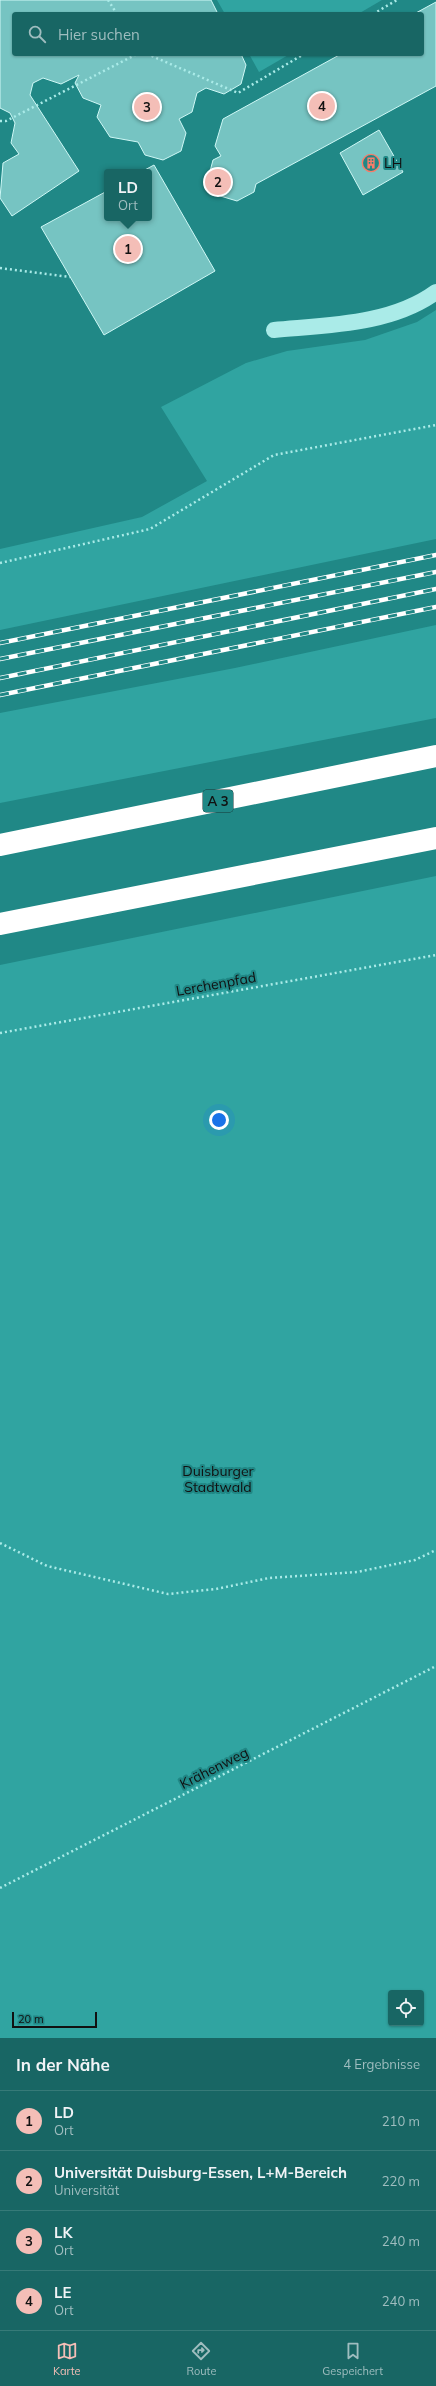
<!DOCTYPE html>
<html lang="de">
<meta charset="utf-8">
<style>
:root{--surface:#186664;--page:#256e6d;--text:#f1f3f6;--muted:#9fbdbf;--line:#367a78;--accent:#f4beb7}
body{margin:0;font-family:Mulish,sans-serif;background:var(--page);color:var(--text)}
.controls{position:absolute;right:12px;bottom:12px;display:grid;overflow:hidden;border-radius:4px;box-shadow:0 1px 3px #0004}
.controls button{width:36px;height:36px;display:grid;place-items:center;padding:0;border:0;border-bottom:1px solid var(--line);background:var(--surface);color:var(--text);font:20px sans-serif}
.scale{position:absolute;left:12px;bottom:10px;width:85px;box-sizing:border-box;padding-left:4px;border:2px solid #111;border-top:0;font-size:11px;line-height:14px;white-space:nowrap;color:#111;-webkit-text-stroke:3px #208886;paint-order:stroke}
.you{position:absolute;left:219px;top:1120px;width:14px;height:14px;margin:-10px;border:3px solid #fff;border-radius:50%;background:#1a73e8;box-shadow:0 0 0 6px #1a73e833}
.badge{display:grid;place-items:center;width:26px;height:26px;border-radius:50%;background:var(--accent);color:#111;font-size:13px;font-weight:700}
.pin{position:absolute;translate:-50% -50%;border:2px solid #fff;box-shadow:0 1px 4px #0006}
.popup{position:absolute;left:104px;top:169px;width:48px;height:52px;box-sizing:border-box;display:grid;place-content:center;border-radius:4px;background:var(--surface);filter:drop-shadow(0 1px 3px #0005);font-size:13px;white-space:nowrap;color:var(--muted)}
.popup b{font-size:15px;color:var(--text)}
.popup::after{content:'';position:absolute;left:50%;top:100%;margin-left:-8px;border:8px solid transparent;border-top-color:var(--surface)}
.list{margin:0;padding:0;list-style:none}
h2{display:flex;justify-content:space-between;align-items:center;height:52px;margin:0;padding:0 16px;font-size:17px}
h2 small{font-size:13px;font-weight:400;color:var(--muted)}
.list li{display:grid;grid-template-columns:26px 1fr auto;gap:12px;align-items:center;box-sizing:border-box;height:60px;padding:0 16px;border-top:1px solid var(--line)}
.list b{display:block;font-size:15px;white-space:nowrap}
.list p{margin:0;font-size:13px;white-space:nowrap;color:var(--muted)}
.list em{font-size:13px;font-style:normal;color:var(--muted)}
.icon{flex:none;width:22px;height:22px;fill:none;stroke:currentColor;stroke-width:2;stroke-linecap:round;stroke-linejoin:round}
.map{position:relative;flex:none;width:436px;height:2038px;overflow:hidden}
.search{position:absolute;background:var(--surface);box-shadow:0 1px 3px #0004;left:12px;right:12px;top:12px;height:44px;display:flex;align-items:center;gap:10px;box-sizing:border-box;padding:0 14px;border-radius:4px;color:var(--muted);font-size:15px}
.sheet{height:292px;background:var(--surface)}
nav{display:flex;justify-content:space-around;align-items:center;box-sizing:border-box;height:56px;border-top:1px solid var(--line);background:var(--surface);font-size:11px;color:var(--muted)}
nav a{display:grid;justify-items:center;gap:2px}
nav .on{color:var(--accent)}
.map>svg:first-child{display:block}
</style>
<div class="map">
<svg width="436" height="2038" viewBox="0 0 436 2038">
<rect width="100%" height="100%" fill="#208886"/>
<path fill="#30a4a1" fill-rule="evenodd" d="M217,0H382L358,14H225Z
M249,54H290L259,72Z
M436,310V539L0,630V549L142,517L207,481L161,407L246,363L287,351L365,340L417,322Z
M436,625V718L0,803V713L235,668Z
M436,876V2038H0V965ZM391,1993H421V2023H391Z"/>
<path fill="#76c4c2" stroke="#cff8f6" d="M0,0H211L218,14H14V54H241L246,65L241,84L224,94L206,88L197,93L192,112L179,119L186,133L181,151L163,160L145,155L138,142L110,137L97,117L101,105L83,98L75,83L79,75L61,84L43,78L33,83L30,95L79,171L12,216L0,198L3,163L19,154L11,143L15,123L10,113L0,108Z
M436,2V86L256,184L254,192L237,201L217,195L208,179L213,160L221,156L215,146L223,119L341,54H422V14H414Z
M379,130L403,172L363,195L340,153Z
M154,165L215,271L104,335L41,227L107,191V218H149V172H141Z"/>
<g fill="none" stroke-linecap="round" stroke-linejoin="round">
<path stroke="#aaebe8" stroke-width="2.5" stroke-dasharray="2 3" stroke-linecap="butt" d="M108,0L117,14
M373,14L397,0
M147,54L238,93L304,54
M0,121H6L137,54
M0,268L70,277
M0,563L150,529L274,455L436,425
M0,1033L436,955
M0,1543L47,1566L168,1594L216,1589L269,1578L357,1572L415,1560L436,1550
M0,1888L436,1666"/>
<path stroke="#aaebe8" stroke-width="16" d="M274,330C327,325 391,325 436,292"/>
<path stroke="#fff" stroke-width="22" d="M0,845L436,756
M0,924L436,838"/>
<defs>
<path id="rail" d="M0,643L436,555
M0,659L436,572
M0,678L436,589
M0,695L436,607"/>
</defs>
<use href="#rail" stroke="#fff" stroke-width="4.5"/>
<use href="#rail" stroke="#208886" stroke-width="3" stroke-dasharray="9" stroke-linecap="butt"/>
</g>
<defs>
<symbol id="building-ring" viewBox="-11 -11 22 22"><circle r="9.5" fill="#208886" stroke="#f87d6a" stroke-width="1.5"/><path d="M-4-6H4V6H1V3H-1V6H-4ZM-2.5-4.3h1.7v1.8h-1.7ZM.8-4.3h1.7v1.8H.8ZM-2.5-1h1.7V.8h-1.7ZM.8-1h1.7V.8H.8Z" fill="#f87d6a"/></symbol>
</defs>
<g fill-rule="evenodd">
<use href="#building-ring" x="361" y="153" width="20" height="20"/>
</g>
<g text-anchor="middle" stroke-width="4" stroke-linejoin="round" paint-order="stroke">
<rect fill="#208886" stroke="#163534" stroke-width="1" x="203" y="790" width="30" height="22" rx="3"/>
<g font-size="13" font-weight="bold" fill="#111">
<text x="218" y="806">A 3</text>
</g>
<g font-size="14" fill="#111" stroke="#208886" text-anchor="start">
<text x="384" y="168">LH</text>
</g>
<g font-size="14" fill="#111" stroke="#208886">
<text transform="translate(216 984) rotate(-10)" y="5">Lerchenpfad</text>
<text transform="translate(214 1768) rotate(-27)" y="5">Krähenweg</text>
</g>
<g font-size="14" fill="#111" stroke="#208886">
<text x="218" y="1476">Duisburger<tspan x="218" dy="16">Stadtwald</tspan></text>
</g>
</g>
</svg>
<div class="controls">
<button><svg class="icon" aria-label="locate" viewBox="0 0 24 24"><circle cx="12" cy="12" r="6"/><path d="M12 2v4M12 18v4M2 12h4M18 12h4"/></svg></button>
</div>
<div class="scale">20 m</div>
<div class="you"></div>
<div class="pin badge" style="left:128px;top:249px">1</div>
<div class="popup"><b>LD</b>Ort</div>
<div class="pin badge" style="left:218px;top:182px">2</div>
<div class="pin badge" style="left:147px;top:107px">3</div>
<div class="pin badge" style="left:322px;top:106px">4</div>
<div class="search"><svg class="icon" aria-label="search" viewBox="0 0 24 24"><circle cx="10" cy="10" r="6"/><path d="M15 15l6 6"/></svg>Hier suchen</div>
</div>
<section class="sheet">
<h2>In der Nähe<small>4 Ergebnisse</small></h2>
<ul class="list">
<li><span class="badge">1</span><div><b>LD</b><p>Ort</p></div><em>210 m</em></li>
<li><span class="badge">2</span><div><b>Universität Duisburg-Essen, L+M-Bereich</b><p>Universität</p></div><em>220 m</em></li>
<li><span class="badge">3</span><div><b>LK</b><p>Ort</p></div><em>240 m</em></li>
<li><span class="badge">4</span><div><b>LE</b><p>Ort</p></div><em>240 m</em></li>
</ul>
</section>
<nav>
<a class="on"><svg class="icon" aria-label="map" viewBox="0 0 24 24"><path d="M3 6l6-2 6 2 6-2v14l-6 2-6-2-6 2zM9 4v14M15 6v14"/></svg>Karte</a>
<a><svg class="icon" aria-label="directions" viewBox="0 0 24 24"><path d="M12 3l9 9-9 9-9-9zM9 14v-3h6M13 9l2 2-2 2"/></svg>Route</a>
<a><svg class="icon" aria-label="saved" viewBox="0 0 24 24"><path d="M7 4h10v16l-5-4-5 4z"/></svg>Gespeichert</a>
</nav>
